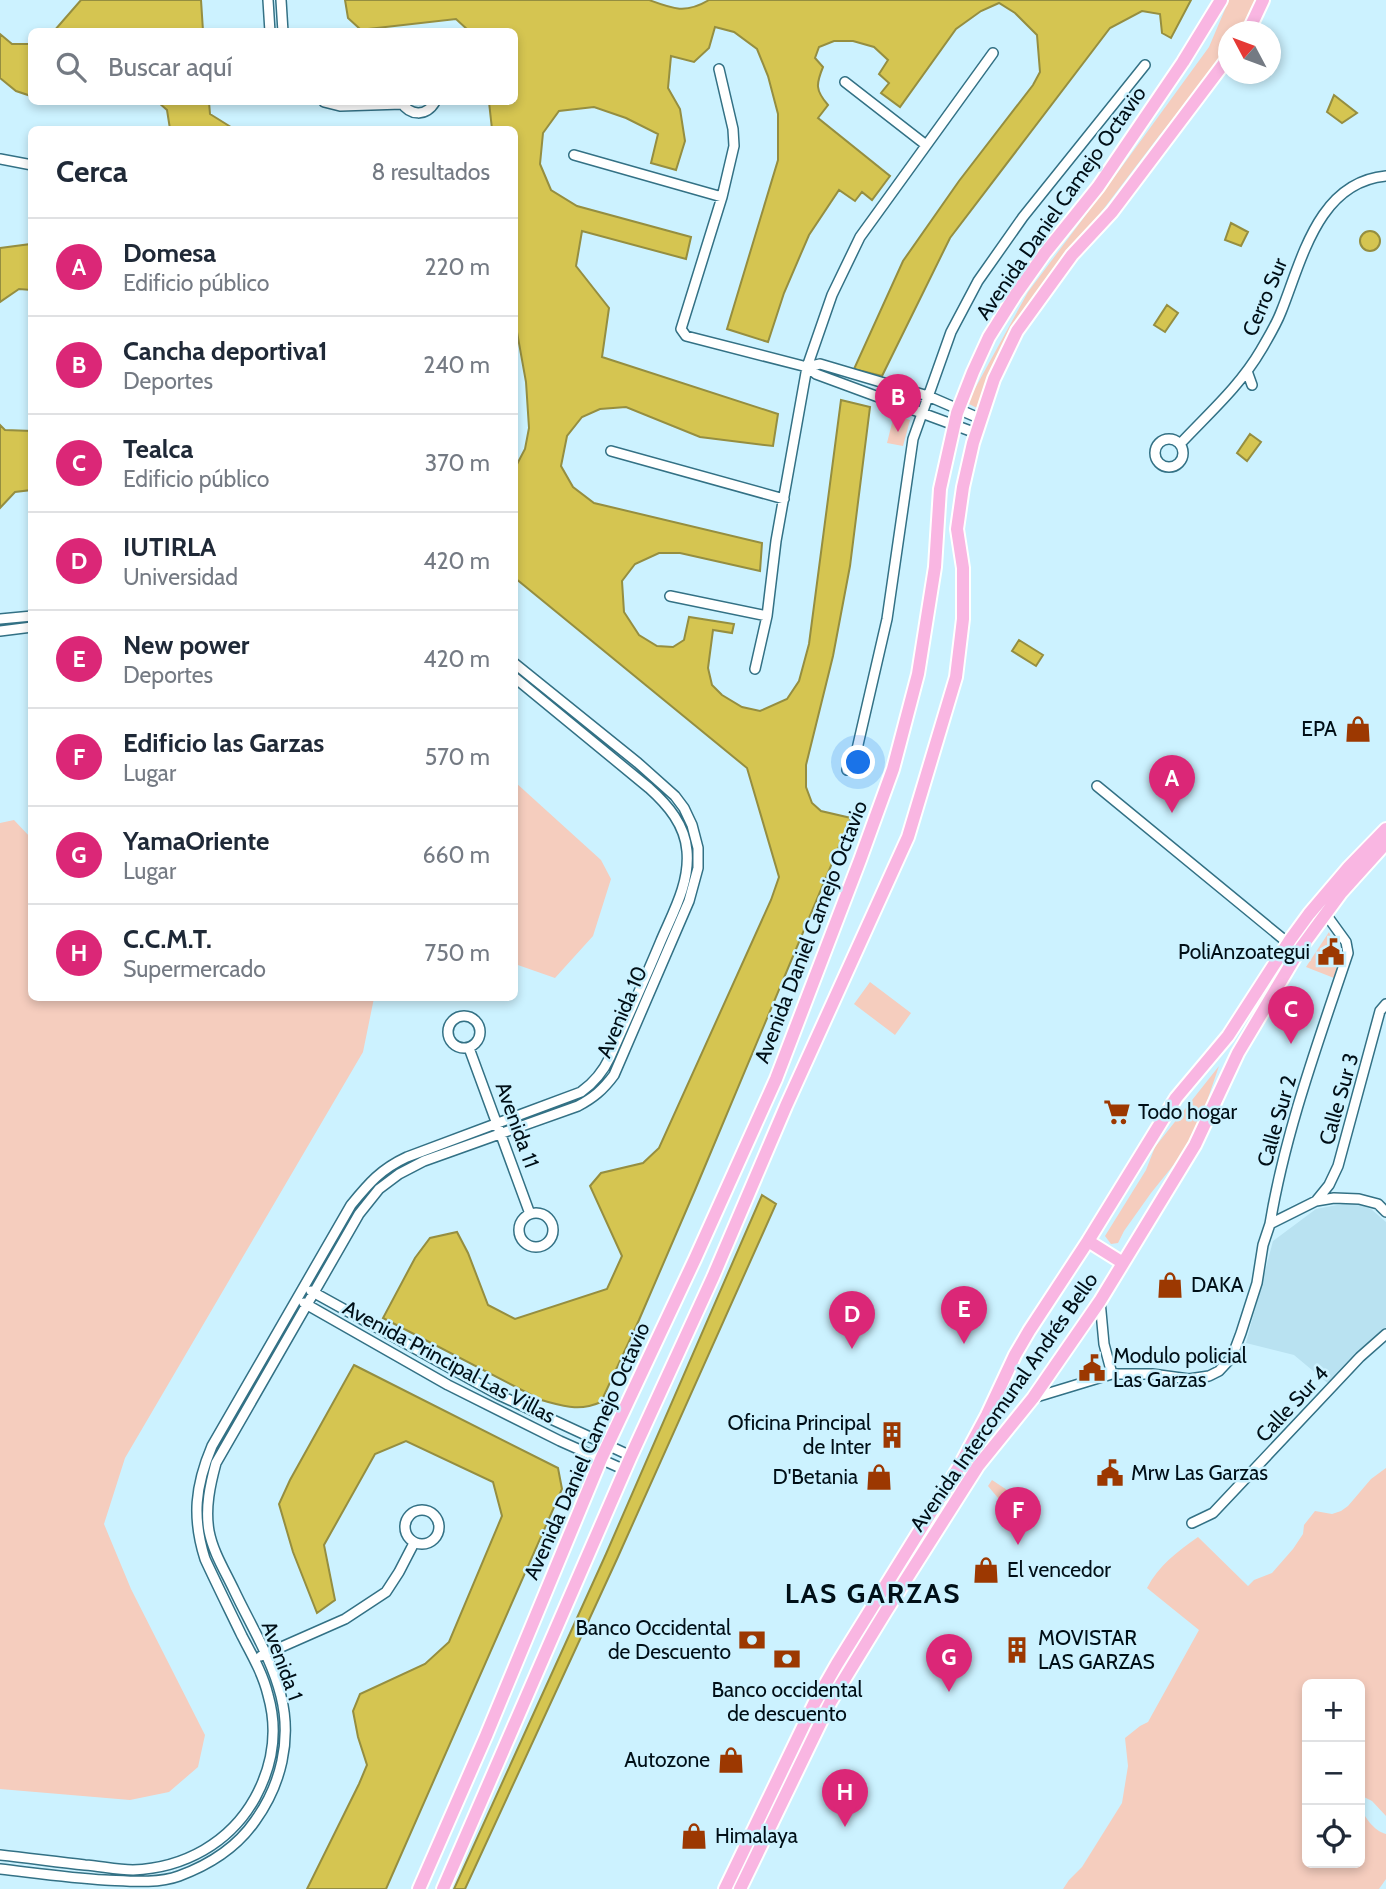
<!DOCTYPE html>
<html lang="es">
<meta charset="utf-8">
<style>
:root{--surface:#fff;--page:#f6f6f7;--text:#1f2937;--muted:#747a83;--line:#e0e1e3;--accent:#db2777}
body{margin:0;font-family:Cabin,sans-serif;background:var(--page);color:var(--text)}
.controls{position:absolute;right:21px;bottom:21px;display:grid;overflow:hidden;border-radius:10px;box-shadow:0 4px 10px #0003}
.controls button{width:63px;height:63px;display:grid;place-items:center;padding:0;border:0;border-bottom:2px solid var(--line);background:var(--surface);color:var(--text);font:35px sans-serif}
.compass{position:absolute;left:1218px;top:21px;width:63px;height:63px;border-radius:50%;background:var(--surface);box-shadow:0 4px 10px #0003;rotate:311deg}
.you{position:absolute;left:859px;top:763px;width:24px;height:24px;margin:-18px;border:5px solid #fff;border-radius:50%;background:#1a73e8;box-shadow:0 0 0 10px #1a73e833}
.badge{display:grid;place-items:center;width:46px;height:46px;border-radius:50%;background:var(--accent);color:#fff;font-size:23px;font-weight:700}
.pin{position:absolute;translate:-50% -58px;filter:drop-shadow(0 2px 4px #0008)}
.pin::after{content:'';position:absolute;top:37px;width:24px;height:21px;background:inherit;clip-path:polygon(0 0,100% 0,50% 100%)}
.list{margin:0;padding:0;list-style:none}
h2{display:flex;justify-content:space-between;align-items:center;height:91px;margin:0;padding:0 28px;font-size:30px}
h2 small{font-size:23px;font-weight:400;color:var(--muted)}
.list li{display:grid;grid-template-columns:46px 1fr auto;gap:21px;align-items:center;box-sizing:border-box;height:98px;padding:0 28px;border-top:2px solid var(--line)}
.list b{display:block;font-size:26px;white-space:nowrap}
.list p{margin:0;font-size:23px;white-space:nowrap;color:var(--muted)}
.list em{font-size:23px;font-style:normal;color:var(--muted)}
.icon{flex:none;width:38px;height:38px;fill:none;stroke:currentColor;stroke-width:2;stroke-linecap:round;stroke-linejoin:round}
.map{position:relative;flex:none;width:1386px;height:1889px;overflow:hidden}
.search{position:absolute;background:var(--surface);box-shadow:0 4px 10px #0003;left:28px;top:28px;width:490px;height:77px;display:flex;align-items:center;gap:18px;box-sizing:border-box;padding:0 24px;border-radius:10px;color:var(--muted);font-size:26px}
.panel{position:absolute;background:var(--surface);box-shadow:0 4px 10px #0003;left:28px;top:126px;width:490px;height:875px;border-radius:10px}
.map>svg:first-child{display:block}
</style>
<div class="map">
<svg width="1386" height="1889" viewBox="0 0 1386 1889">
<rect width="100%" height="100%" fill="#ccf2ff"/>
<path fill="#b9e2f1" d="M1353,1202L1371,1209L1386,1222V1327L1330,1385L1294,1355L1246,1343L1273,1241L1316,1209Z"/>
<path fill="#f5cdbe" d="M1229,0H1255L1252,14L1240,31L1228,32V50L1222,59L1159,136L1023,315L977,408L967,403L1028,292L1118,172L1209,47Z
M894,415L910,420L903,446L887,443Z
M515,782L601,860L611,879L593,936L555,978L515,964Z
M14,820L31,838L32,998H374L363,1052L125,1458L104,1524L131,1589L205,1735L198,1767L169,1792L130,1800L0,1789V823Z
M1329,932L1339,958L1334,978L1306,967Z
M870,982L911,1013L895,1035L854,1004Z
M1219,1066L1204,1110L1184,1152L1151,1193L1124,1231L1118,1243L1111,1244L1105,1236L1146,1170L1155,1147Z
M1386,1468V1816L1372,1801L1364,1797L1360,1802V1684H1307V1863H1360V1804C1363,1816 1374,1831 1386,1834V1879L1379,1889H1063L1069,1880L1082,1867L1122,1803L1128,1766L1125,1738L1140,1726L1148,1722L1199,1630L1147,1588C1159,1565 1177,1552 1198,1537L1248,1586L1254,1580L1272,1573L1293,1549L1303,1534L1304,1525L1315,1511L1332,1514L1341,1511L1348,1506L1371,1479Z
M992,1480L1019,1498L1008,1510L988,1486Z"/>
<path fill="#d5c551" stroke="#958e40" stroke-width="2" d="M81,0H201L203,31H54Z
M345,0H649C673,9 686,14 709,0H1191L1171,38L1162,33L1160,14L1142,11L1110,28L950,238L882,376L854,369L903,261L959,181L1033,85L1040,72L1037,35L1015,13L999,3L981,11L956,29L900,107L881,93L889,83L879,74L888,60L874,47L853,41H834L819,47L815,58L823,67C816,84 815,90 828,105L818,118L890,176L872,200L862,192L855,201L839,190L809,235L784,293L768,342L727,329L778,160V114L768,76L757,49L734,32L715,27L709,48L694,62L671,56L668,88L680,109L685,141L676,170L651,163L658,134L626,118L594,107L559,111L543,133L540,164L551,190L577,206L691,237L686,259L582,231L576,266L609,308L602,357L778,414L773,446L700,437L626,407L600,409L582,417L567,436L561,466L573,487L594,503L762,543L760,571L680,553H659L635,564L622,581L624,612L639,635L657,646L673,647L684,640L689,617L734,624L732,633L713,630L708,668L712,685L722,695L742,707L760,711L787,699L799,681L809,644L841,400L870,407L850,566L833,656L806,765V787L812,803L821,811L851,818L695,1190L639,1320L601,1402C579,1412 564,1406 541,1400L383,1318L415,1258L430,1238L457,1232L468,1253L488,1305L515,1319L607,1289L622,1256L590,1186L601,1173L643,1163L659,1148L771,900L779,877L747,768L515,578V468L525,449L529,428L526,382L515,321L514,130L492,129L489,102H514V32L469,31L456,19L368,29H360L348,18Z
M0,34L12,44H31V96L16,91L0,78Z
M1334,95L1357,113L1342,123L1327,112Z
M158,102H209L210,114L234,129H170L167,110Z
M1231,223L1248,232L1241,246L1225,240Z
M1360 241a10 10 0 1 1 20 0a10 10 0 1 1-20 0Z
M31,244V290L19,289L0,302V248Z
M1167,305L1178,313L1165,332L1154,325Z
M0,425L5,430L32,431L31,490L15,492L0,508Z
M1250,434L1261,442L1247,461L1237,453Z
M1019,640L1043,655L1036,666L1012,651Z
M762,1195L776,1204L617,1559L465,1889H454L606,1554Z
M354,1365L558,1468L562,1489L386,1889H307L359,1784L367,1765L358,1737L353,1711L360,1694L425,1664L449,1642L502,1516L493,1482L406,1441L375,1454L324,1545L335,1600L317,1613L293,1552L279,1504L290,1480Z"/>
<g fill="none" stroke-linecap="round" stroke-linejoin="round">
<defs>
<path id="minor" d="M268,0L270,32
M281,0L283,32
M719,69L733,129L734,146L722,197L681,329L686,336L807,367L820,364L928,396L981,419
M845,82L926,145
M324,102L340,106L402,104
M401,102C410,116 426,117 435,102
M574,155L722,197
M0,159L32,165
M807,367L816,374L976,433
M1247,371L1252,385
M1155 453a14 14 0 1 1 28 0a14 14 0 1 1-28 0Z
M1180,444C1208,414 1240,386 1261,350C1268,338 1276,325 1281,312C1302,260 1318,182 1386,176
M611,451L784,499
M670,596L767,616
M0,619L32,616
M0,631L32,627
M755,669L767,616L776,541L807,367L832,295L860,237L993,53
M847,770L857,749L887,619L913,439L951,332L978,281L1023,217L1145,65
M1097,786L1288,943
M448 1032a16 16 0 1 1 32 0a16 16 0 1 1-32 0Z
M469,1048L530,1214
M1316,1201L1329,1185L1338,1166L1380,1011L1386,1004
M519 1230a17 17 0 1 1 34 0a17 17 0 1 1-34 0Z
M1270,1224C1285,1132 1319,1040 1348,953L1346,942L1325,913
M311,1291L499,1395L631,1456
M1100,1301L1104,1344L1112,1374
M304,1303L448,1385L560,1441L625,1470
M1033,1398L1112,1374H1152L1189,1379L1209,1376L1219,1371L1232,1357L1241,1333L1257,1283L1263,1245L1270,1224L1316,1201L1334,1198L1359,1199L1378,1204L1386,1212
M405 1527a17 17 0 1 1 34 0a17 17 0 1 1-34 0Z
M1192,1523L1213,1513L1360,1357L1386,1334
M261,1656L345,1619L386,1592L399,1572L414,1543
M0,1855C28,1858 57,1862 85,1865C100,1866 117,1870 133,1870C184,1868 230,1843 255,1798C273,1765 278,1730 268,1695C263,1674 252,1655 242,1636C230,1611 217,1585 205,1559C192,1518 195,1486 212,1446L351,1205C369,1183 381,1169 407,1157L581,1092C595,1082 603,1072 610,1057C627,1019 644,981 660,943C672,914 690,884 687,851C685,825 668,805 649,788L514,677
M0,1869C35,1873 70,1878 105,1880C129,1881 157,1884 179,1876C209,1865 237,1847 255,1821C281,1785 292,1740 281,1696C272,1659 250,1624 234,1590C225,1571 213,1552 209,1531C205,1508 210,1485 216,1463L359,1214L379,1189L399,1174L424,1161L578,1106C593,1098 603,1090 614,1075L689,901L698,868V848L692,825L684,808L675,796L638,763L514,663"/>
<path id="major" d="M1248,32L1263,0
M1088,1241L1123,1263
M419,1889L486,1736L601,1459L695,1259L776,1079L860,860L893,769L918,674L935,567L940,489L957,413L973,372L989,337L1016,294L1045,253L1098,187L1183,62L1221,0
M443,1889L631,1456L713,1277L786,1106L908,837L956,677L963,619V568L957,529L963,487L973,443L994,379L1017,331L1072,255L1112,212L1228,58
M725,1889L814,1704L837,1664L959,1467L987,1415L1015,1355L1029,1331L1088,1241L1176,1098L1228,1036L1290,940L1309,914L1349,867L1386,829
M740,1889L831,1701L886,1611L978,1466L1033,1398L1100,1301L1195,1145L1238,1053L1300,949L1341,893L1386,843"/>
</defs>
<use href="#minor" stroke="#337185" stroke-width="12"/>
<use href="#major" stroke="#fff" stroke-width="16"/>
<use href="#minor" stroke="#fff" stroke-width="9"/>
<use href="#major" stroke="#f9b6e2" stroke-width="12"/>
</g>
<defs>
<symbol id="shop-bare" viewBox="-9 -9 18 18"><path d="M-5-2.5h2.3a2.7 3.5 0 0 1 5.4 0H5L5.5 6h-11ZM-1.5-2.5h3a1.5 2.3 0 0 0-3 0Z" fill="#9c3801" stroke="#ccf2ff" stroke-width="2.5" paint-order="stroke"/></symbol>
<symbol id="civic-bare" viewBox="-9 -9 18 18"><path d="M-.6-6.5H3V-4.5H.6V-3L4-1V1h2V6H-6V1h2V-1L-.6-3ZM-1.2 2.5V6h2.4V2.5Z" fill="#9c3801" stroke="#ccf2ff" stroke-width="2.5" paint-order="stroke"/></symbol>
<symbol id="supermarket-bare" viewBox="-9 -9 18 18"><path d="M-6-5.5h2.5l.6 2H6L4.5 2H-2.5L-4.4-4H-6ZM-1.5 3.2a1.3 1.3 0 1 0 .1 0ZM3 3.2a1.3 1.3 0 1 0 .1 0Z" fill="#9c3801" stroke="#ccf2ff" stroke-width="2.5" paint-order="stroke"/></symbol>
<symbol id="building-bare" viewBox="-9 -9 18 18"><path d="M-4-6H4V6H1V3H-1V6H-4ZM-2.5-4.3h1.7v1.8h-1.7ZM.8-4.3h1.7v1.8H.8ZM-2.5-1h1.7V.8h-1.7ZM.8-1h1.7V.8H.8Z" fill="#9c3801" stroke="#ccf2ff" stroke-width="2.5" paint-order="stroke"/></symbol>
<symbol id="bank-bare" viewBox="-9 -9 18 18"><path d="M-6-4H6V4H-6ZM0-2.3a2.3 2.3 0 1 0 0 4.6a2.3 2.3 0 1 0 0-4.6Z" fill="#9c3801" stroke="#ccf2ff" stroke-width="2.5" paint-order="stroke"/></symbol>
</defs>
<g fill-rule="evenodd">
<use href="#shop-bare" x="1339" y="710" width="38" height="38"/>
<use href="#civic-bare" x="1312" y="933" width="38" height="38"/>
<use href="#supermarket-bare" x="1098" y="1093" width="38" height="38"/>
<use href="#shop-bare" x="1151" y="1266" width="38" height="38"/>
<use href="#civic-bare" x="1073" y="1349" width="38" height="38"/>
<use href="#building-bare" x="873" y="1416" width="38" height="38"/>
<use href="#civic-bare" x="1091" y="1454" width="38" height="38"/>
<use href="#shop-bare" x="860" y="1458" width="38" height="38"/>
<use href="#shop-bare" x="967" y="1551" width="38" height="38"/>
<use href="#bank-bare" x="733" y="1621" width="38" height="38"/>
<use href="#building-bare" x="998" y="1631" width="38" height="38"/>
<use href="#bank-bare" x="768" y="1640" width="38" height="38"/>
<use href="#shop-bare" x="712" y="1741" width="38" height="38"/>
<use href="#shop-bare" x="675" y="1817" width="38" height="38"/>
</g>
<g text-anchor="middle" stroke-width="5" stroke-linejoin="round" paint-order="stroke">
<g font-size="21" fill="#000f17" stroke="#ccf2ff">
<text transform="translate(1061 203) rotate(-55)" y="7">Avenida Daniel Camejo Octavio</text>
<text transform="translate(1265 297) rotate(-67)" y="7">Cerro Sur</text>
<text transform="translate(811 932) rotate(-69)" y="7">Avenida Daniel Camejo Octavio</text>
<text transform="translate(622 1012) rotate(-67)" y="7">Avenida 10</text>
<text transform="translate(1339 1099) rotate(-74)" y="7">Calle Sur 3</text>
<text transform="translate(1277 1121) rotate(-74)" y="7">Calle Sur 2</text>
<text transform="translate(517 1125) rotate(70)" y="7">Avenida 11</text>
<text transform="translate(449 1362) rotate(28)" y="7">Avenida Principal Las Villas</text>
<text transform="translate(1004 1402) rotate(-55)" y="7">Avenida Intercomunal Andrés Bello</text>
<text transform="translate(1292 1404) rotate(-47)" y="7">Calle Sur 4</text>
<text transform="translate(587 1451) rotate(-66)" y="7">Avenida Daniel Camejo Octavio</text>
<text transform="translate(282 1661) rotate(70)" y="7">Avenida 1</text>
</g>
<g font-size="21" fill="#000f17" stroke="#ccf2ff" text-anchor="start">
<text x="1337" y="736" text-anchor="end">EPA</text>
<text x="1310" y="959" text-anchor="end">PoliAnzoategui</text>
<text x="1138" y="1119">Todo hogar</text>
<text x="1191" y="1292">DAKA</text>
<text x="1113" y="1363">Modulo policial<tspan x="1113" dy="24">Las Garzas</tspan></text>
<text x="871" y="1430" text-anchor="end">Oficina Principal<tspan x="871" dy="24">de Inter</tspan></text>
<text x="1131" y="1480">Mrw Las Garzas</text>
<text x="858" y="1484" text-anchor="end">D'Betania</text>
<text x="1007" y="1577">El vencedor</text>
<text x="731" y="1635" text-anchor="end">Banco Occidental<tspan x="731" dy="24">de Descuento</tspan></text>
<text x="1038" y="1645">MOVISTAR<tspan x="1038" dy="24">LAS GARZAS</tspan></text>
<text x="787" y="1697" text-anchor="middle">Banco occidental<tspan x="787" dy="24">de descuento</tspan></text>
<text x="710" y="1767" text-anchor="end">Autozone</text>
<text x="715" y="1843">Himalaya</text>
</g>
<g font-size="28" font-weight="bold" letter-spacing="2" fill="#000f17" stroke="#ccf2ff">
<text x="873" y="1603">LAS GARZAS</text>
</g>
</g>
</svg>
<div class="controls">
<button>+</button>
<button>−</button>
<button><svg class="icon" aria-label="locate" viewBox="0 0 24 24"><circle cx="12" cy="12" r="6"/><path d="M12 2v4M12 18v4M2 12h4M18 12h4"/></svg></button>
</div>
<svg class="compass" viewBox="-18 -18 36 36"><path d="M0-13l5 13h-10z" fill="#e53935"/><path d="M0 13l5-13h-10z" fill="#747a83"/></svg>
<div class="you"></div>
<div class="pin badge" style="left:1172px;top:813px">A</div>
<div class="pin badge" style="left:898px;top:432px">B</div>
<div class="pin badge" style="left:1291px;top:1044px">C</div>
<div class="pin badge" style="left:852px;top:1349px">D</div>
<div class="pin badge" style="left:964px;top:1344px">E</div>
<div class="pin badge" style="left:1018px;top:1545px">F</div>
<div class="pin badge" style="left:949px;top:1692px">G</div>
<div class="pin badge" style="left:845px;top:1827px">H</div>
<div class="search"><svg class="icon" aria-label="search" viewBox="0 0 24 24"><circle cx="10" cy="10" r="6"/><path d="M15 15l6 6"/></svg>Buscar aquí</div>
<section class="panel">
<h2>Cerca<small>8 resultados</small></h2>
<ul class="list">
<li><span class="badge">A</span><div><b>Domesa</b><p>Edificio público</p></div><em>220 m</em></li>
<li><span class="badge">B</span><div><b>Cancha deportiva1</b><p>Deportes</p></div><em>240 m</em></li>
<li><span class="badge">C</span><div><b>Tealca</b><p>Edificio público</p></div><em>370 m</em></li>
<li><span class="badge">D</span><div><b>IUTIRLA</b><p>Universidad</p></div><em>420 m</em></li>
<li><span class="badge">E</span><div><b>New power</b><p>Deportes</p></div><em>420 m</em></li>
<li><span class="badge">F</span><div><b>Edificio las Garzas</b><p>Lugar</p></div><em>570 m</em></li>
<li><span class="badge">G</span><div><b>YamaOriente</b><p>Lugar</p></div><em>660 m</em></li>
<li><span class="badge">H</span><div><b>C.C.M.T.</b><p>Supermercado</p></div><em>750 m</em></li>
</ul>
</section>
</div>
